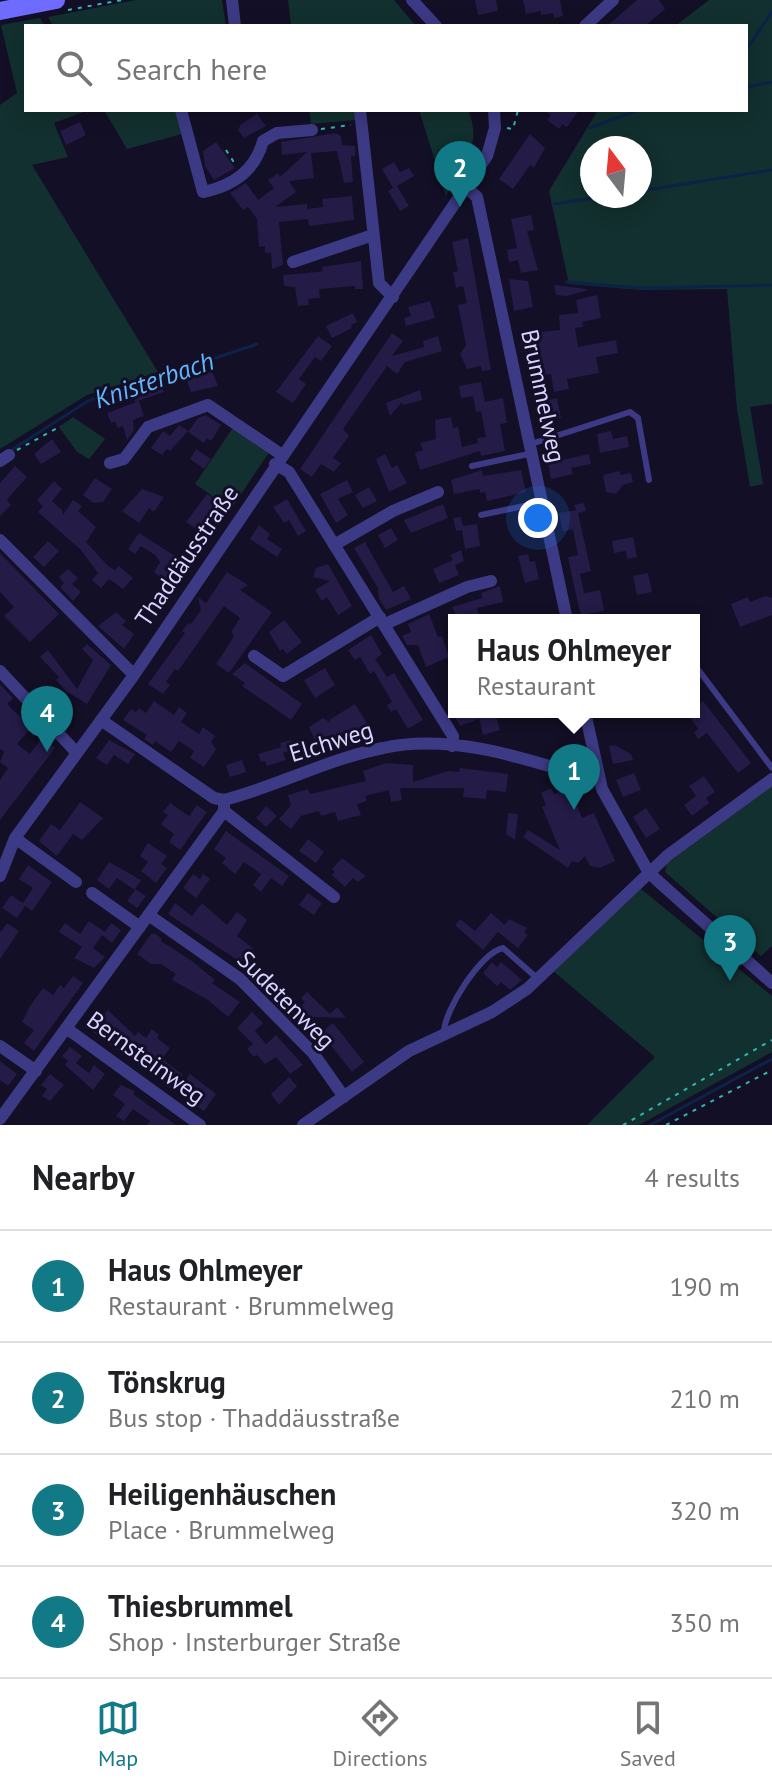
<!DOCTYPE html>
<meta charset="utf-8">
<style>
:root{--surface:#fff;--page:#f6f6f6;--text:#202124;--muted:#757577;--line:#e0e0e0;--accent:#127987}
body{margin:0;font-family:"PT Sans",sans-serif;background:var(--page);color:var(--text)}
.compass{position:absolute;left:580px;top:136px;width:72px;height:72px;border-radius:50%;background:var(--surface);box-shadow:0 4px 20px #0003;rotate:344deg}
.you{position:absolute;left:538px;top:518px;width:28px;height:28px;margin:-20px;border:6px solid #fff;border-radius:50%;background:#1a73e8;box-shadow:0 0 0 12px #1a73e833}
.badge{display:grid;place-items:center;width:52px;height:52px;border-radius:50%;background:var(--accent);color:#fff;font-size:26px;font-weight:700}
.pin{position:absolute;translate:-50% -66px;filter:drop-shadow(0 2px 4px #0008)}
.pin::after{content:'';position:absolute;top:42px;width:28px;height:24px;background:inherit;clip-path:polygon(0 0,100% 0,50% 100%)}
.popup{position:absolute;left:448px;top:614px;width:252px;height:104px;box-sizing:border-box;display:grid;place-content:center;border-radius:0px;background:var(--surface);filter:drop-shadow(0 2px 6px #0005);font-size:26px;white-space:nowrap;color:var(--muted)}
.popup b{font-size:30px;color:var(--text)}
.popup::after{content:'';position:absolute;left:50%;top:100%;margin-left:-16px;border:16px solid transparent;border-top-color:var(--surface)}
.list{margin:0;padding:0;list-style:none}
h2{display:flex;justify-content:space-between;align-items:center;height:104px;margin:0;padding:0 32px;font-size:34px}
h2 small{font-size:26px;font-weight:400;color:var(--muted)}
.list li{display:grid;grid-template-columns:52px 1fr auto;gap:24px;align-items:center;box-sizing:border-box;height:112px;padding:0 32px;border-top:2px solid var(--line)}
.list b{display:block;font-size:30px;white-space:nowrap}
.list p{margin:0;font-size:26px;white-space:nowrap;color:var(--muted)}
.list em{font-size:26px;font-style:normal;color:var(--muted)}
.icon{flex:none;width:44px;height:44px;fill:none;stroke:currentColor;stroke-width:2;stroke-linecap:round;stroke-linejoin:round}
.map{position:relative;flex:none;width:772px;height:1125px;overflow:hidden}
.search{position:absolute;background:var(--surface);box-shadow:0 4px 20px #0003;left:24px;right:24px;top:24px;height:88px;display:flex;align-items:center;gap:20px;box-sizing:border-box;padding:0 28px;border-radius:0px;color:var(--muted);font-size:30px}
.sheet{height:552px;background:var(--surface)}
nav{display:flex;justify-content:space-around;align-items:center;box-sizing:border-box;height:112px;border-top:2px solid var(--line);background:var(--surface);font-size:22px;color:var(--muted)}
nav a{display:grid;justify-items:center;gap:4px}
nav .on{color:var(--accent)}
.map>svg:first-child{display:block}
</style>
<div class="map">
<svg width="772" height="1125" viewBox="0 0 772 1125">
<rect width="100%" height="100%" fill="#130f26"/>
<path fill="#12302f" fill-rule="evenodd" d="M136,0H222L226,26H53L48,17Z
M288,0H394L416,26H291Z
M709,0H772V404L750,407L763,484L750,487L737,409L727,289L641,290L569,284L549,191L598,110H746V26H675ZM592,148H640V196H592Z
M40,18L45,26H26V110H89L54,123L68,157L32,165L158,372L87,395L0,449V105L17,93L1,25Z
M104,110H176L182,134L127,149Z
M309,110H355L357,120L311,124Z
M419,110H468C483,145 463,166 446,196Z
M73,417L105,439L89,459L77,452L59,427Z
M234,426L270,451L231,509L195,484Z
M772,786V946L761,956L665,872L667,863Z
M641,889L772,996V1052L639,1125H587L655,1057L553,971Z"/>
<g fill="none" stroke-linecap="round" stroke-linejoin="round">
<path stroke="#0c2248" stroke-width="3" d="M746,50L772,12
M746,87L772,82
M589,128L639,110
M640,191L772,170
M554,204L607,196
M566,282L642,288L772,285
M13,449L88,401L257,344
M650,1125L772,1059"/>
</g>
<path fill="#241b47" d="M475,0H496L498,11L478,15Z
M523,0H560L563,16L554,18L553,13L541,15V11L526,14Z
M637,0H659L665,9L645,26H607Z
M543,110H579L567,127L562,124L559,129L547,120L551,115Z
M257,114L266,126L244,138L238,130L241,124Z
M80,122L86,135L66,145L60,131Z
M336,133L341,136L342,145L355,146V156H351L353,182L344,183L337,151L311,153L314,178L289,181L296,192L275,207L307,204V209L323,207L322,199L352,196L354,220L309,226L308,219L279,222L283,265L272,269L271,253H265V246L259,247L257,219L248,207L243,210L230,193L246,183L258,200L274,188L268,180L278,173L280,177L307,152L282,155L281,142Z
M530,134L545,148L534,168L530,165L513,189L499,179Z
M216,142L235,168L214,180L205,166L203,151Z
M394,162L400,172L409,168L414,176L397,186L409,206L400,211L388,191L393,188L382,169Z
M531,215L534,230L527,231L538,270L521,273L518,260L509,262L507,250L517,248L511,219Z
M468,238L491,370L482,371L481,366L467,369L460,354L466,345L458,305L467,303L463,286L456,288L453,272L458,271L452,242Z
M361,261L363,289H355V286L319,289L320,298L308,299L309,305L298,306L295,287L284,286L283,275L317,272L323,271L322,267Z
M509,279L528,281L533,307L514,311Z
M554,285L587,289L588,290L567,296L556,295Z
M597,295L601,318L582,322L583,327L575,328L578,347L616,340L618,353L596,357L599,373L567,379L569,389L554,392L551,374L534,377L529,351L523,352L519,334L560,330L559,315L578,313L576,300Z
M430,301L435,318L406,326L404,318L411,316L408,307Z
M353,313L357,322L351,325L352,328L332,338L326,326Z
M392,333L403,341L392,356L424,347L423,341L438,336L442,351L405,362L397,374L387,366L343,429L349,436L333,458L341,463L334,472L321,464L312,477L300,469Z
M318,336L332,346L321,361L315,357L299,379L306,384L293,403L276,392Z
M212,371L218,386L191,392L186,378Z
M160,381L164,392L135,402L132,393Z
M481,382L485,402L503,398L507,423L500,424L505,451L481,456L480,451L420,470L415,453L423,450L420,443L436,439L435,420L451,417L453,428L458,427L462,447L478,443L477,438L486,437L481,411L476,412L473,396L461,398L459,386Z
M420,390L422,400L403,405L402,402L390,416L386,403Z
M557,398L561,418L551,420L552,425L541,428L537,411L550,408L549,400Z
M139,401L144,416L133,420L134,430L127,440L123,426L118,428L115,422L111,423L107,413Z
M206,415L221,425L211,441L207,438L204,443L188,432L198,418Z
M179,425L188,431L170,451L167,449L162,455L151,448L163,431L170,436Z
M611,431L613,439L627,436L629,447L600,453L597,434Z
M52,439L61,452L41,464L34,454Z
M196,449L211,459L204,469L190,459Z
M385,454L392,468L397,465L407,483L389,492L376,459Z
M589,454L591,464L571,468L573,474L551,479L548,463Z
M15,466L27,477L10,496L7,500L11,505L0,516V483Z
M482,470L483,476L521,470L526,492L487,501L485,492L480,493V489L454,494L451,480Z
M620,471V475L631,473L633,482L623,485L616,494L606,492L603,475Z
M95,478L112,489L103,502L93,503L83,495Z
M347,480L353,492L338,499L348,515L336,523L320,494Z
M54,481L62,489L52,501L62,510L63,515L73,500L82,506L78,511L96,527L86,542L109,567L115,570L119,566L133,578L123,589L109,579L101,588L92,580L98,573L81,550L38,512L43,506L37,500Z
M369,487L377,501L363,508L355,495Z
M142,489L164,497L154,512L149,508L139,523L122,511Z
M207,494L216,500L212,506L220,511L206,528L199,522L195,528L186,522Z
M287,499L306,531L298,536L289,520L284,523L273,507Z
M584,503L586,511L578,513L591,571L580,574L584,593L576,595L568,557L578,555L573,529L563,532L559,513L576,510L574,505Z
M443,504L448,518L411,533L404,520Z
M461,517L463,526L477,524L480,546L465,549L462,530L456,531L453,518Z
M259,525L270,534L267,539L282,549L277,557L250,539Z
M391,528L398,540L385,548L378,535Z
M139,533L175,556L170,563L180,570L170,584L154,572L160,562L155,555L141,546L135,554L128,549Z
M633,537L637,557L627,559L626,551L614,553L612,541Z
M48,541L59,551L44,567L33,557Z
M365,542L393,592L404,586L411,599L386,610L379,599L378,588L354,548Z
M461,550L464,561L455,565L459,575L439,583L433,569L453,560L450,555Z
M0,553L59,614L30,642L4,616L14,607L0,592Z
M528,554L530,562L535,561L539,579L525,583L518,556Z
M328,564L352,606L338,615L327,597L322,601L315,590L330,581L313,577L316,568Z
M68,569L78,578L72,584L81,592L73,601L60,587L64,583L59,577Z
M227,572L248,585L240,590L272,612L229,673L216,664L230,643L234,635L231,632L240,618L224,606L178,671L175,669L166,682L170,685L163,694L148,684L185,633L182,631L188,623L191,624L201,610L198,597L206,603Z
M648,573L652,592L637,595L633,576Z
M500,586L503,602L477,608L480,620H472L470,613L457,618L452,607L482,598L481,593Z
M600,590L604,611L581,615L576,595Z
M766,596L772,598V615L740,627L731,604L748,597L750,602Z
M116,612L126,621L122,625L134,634L124,649L98,626Z
M429,614L438,637L442,636L449,657L426,667L418,645H407L402,636L411,632L408,624Z
M284,620L302,642L287,654L283,649L280,651L269,632Z
M371,635L382,654L375,659L387,677L394,673L423,720L408,729L396,709L391,712L387,705L392,702L374,671L370,674L360,657L355,660L348,650Z
M87,644L111,665L87,704L66,691L56,680L59,677L40,657L48,650L77,689L93,660L82,649Z
M245,663L302,704L291,720L242,686L245,683L232,674Z
M325,668L335,685L315,698L304,680Z
M0,684L13,698L7,704L31,728L17,744L30,754L44,735L55,748L0,820V780L8,768L0,762L4,752L0,749Z
M154,701L174,715L179,707L187,713L181,722L199,734L203,727L215,736L211,742L216,749L204,767L190,758L194,751L179,741L171,752L155,741L153,745L144,739L147,735L123,720L131,709L136,712L139,708L146,713Z
M703,701L751,763L738,773L707,733L698,739L694,732L698,729L687,712H694V707Z
M355,704L368,725L351,736L356,743L349,747L341,735L318,747L309,727L323,718L331,723L329,720Z
M453,712H495L500,730L483,735L479,719L460,726Z
M109,740L135,754L128,764L114,755L107,765L96,758Z
M291,740L294,749L283,753L286,760L267,766L265,761L261,762L258,754L281,747L280,743Z
M615,745L631,754L633,760L613,764L609,746Z
M242,760L246,772L230,777L226,765Z
M386,763L413,765V782L448,771L459,772L460,768L508,774L506,792L487,790L486,799L463,797L464,788H400L402,800L391,802L389,790L365,796L367,801L357,804L361,815L338,821L335,812L321,816L319,811L301,816L291,829L279,819L291,805L288,795L308,789L310,794L366,781L363,771Z
M634,773L641,790L623,797L616,780Z
M704,776L715,792L706,798L709,803L692,816L684,805L696,796L689,786Z
M569,787L582,818L594,813L615,861L600,868L590,866L585,856L578,863L572,861L568,868L523,837L528,830L560,850L542,807L546,805L541,793L551,788L554,794Z
M80,802L103,818L82,840L73,834L57,856L39,841L51,824L60,830Z
M170,803L189,816L197,805L207,812L180,850L169,842L174,834L161,824L168,815L163,812Z
M266,806L277,816L266,827L256,818Z
M646,808L660,829L646,838L633,817Z
M508,813L518,814L515,840L506,834Z
M226,831L289,876L282,886L271,878L261,892L253,885L261,874L244,862L235,874L222,863L226,858L214,849Z
M308,839L324,852L316,863L299,851Z
M148,843L167,856L161,864L167,868L156,883L141,871L148,862L140,856Z
M342,858L366,876L358,882L353,878L345,887L332,875L335,872L332,869Z
M109,862L141,880L135,889L146,896L137,908L127,901L135,890L117,878L109,889L97,880Z
M28,865L52,882L32,911L25,906L17,918L2,908L11,895L23,903L33,888L19,879Z
M193,874L200,879L203,874L210,879L196,898L183,888Z
M308,893L322,903L314,915L299,905Z
M175,903L192,916L202,903L227,925L237,912L247,920L237,936L253,948L247,956L256,963L251,969L168,914Z
M491,913L505,925L509,919L527,928L524,932L528,935L518,948L498,932L483,950L455,925L460,919L475,931Z
M89,921L105,932L111,923L121,930L112,943L102,935L93,948L105,957L94,968L74,958L82,947L59,932L65,923L80,934Z
M7,923L19,931L0,959V933Z
M151,934H156L162,939L161,941L192,961L215,980L212,983L240,1002L228,1017L208,1000L172,980L176,974L161,964H151L137,954Z
M492,962L497,967L501,962L522,980L510,990L501,982L497,986L483,973Z
M73,976L83,983L34,1051L24,1043L34,1030L22,1022L30,1006L43,988L53,995L60,985L64,988Z
M307,992L330,1014L337,1007L346,1018L314,1017L311,1020L301,1017L299,1008L305,1002L301,998Z
M108,1010L135,1036L138,1032L146,1038L152,1029L159,1035L157,1038L170,1048L162,1059L183,1075L172,1089L137,1065L145,1053L139,1048L131,1043L122,1054L84,1025L92,1015L99,1021Z
M252,1012L263,1023L255,1031L266,1044L276,1035L303,1065L290,1074L276,1057L265,1064L257,1055L254,1057L247,1049L253,1044L237,1028Z
M333,1023L364,1062L352,1072L321,1033Z
M70,1047L82,1056L76,1063L89,1073L94,1065L105,1074L93,1090L65,1065L68,1061L62,1056Z
M0,1061L17,1074L8,1086L0,1080Z
M50,1074L64,1085L50,1101L42,1096L47,1089L41,1085Z
M190,1074L216,1094L204,1111L190,1102L197,1091L184,1082Z
M289,1077L297,1086L279,1105L271,1094Z
M121,1085L135,1091L133,1094L176,1125H147L150,1121L133,1109L124,1121L116,1116L125,1104L113,1095Z"/>
<g fill="none" stroke-linecap="round" stroke-linejoin="round">
<path stroke="#2fb8b0" stroke-width="2" stroke-dasharray="4 6" stroke-linecap="butt" d="M68,10L122,0
M507,128L513,129L518,110
M321,129L351,125
M226,150L235,164
M17,450L61,426
M623,1125L772,1040
M666,1125L772,1070"/>
<path stroke="#3d3a85" stroke-width="6" d="M531,444L630,412L638,418L649,480
M472,466L533,453
M481,515L543,502
M694,664L772,768
M444,1032C444,1011 481,952 503,948L537,978"/>
<path stroke="#3d3a85" stroke-width="12" d="M232,0L235,26
M412,0L436,26
M585,26L613,0
M181,110L203,192C233,186 255,171 263,141L277,133L312,130
M360,110L379,283L393,297
M466,187L477,197L567,620
M293,262L373,235
M0,461L9,455
M110,463L124,459L148,427L208,405L282,455
M275,464L289,472L453,736L452,746
M0,540L134,675
M334,545L393,511L438,492
M385,624L467,587L491,581
M254,656L283,676L380,617
M0,671L77,753
M585,712L602,789L649,873L772,983
M101,720L214,798L224,800C278,786 328,759 383,748C450,733 524,758 588,778L599,776
M224,811L334,897
M15,838L76,882
M0,876L15,838L134,675L487,156L495,128L494,110
M92,893L140,927
M150,916L240,979L313,1053L344,1097
M66,1028L200,1125
M0,1046L36,1071
M0,1119L224,811V800
M303,1125L409,1051L492,1012L527,989L668,855L772,779"/>
<path stroke="#6f6bff" stroke-width="18" d="M0,11L56,0"/>
</g>
<g text-anchor="middle" stroke-width="6" stroke-linejoin="round" paint-order="stroke">
<g font-size="24" fill="#d9d4ff" stroke="#130f26">
<text transform="translate(543 396) rotate(78)" y="8">Brummelweg</text>
<text transform="translate(187 556) rotate(-56)" y="8">Thaddäusstraße</text>
<text transform="translate(331 742) rotate(-17)" y="8">Elchweg</text>
<text transform="translate(286 1000) rotate(45)" y="8">Sudetenweg</text>
<text transform="translate(146 1058) rotate(36)" y="8">Bernsteinweg</text>
</g>
<g font-size="26" font-style="italic" fill="#62b6ff" stroke="#130f26">
<text transform="translate(154 380) rotate(-19)" y="9">Knisterbach</text>
</g>
</g>
</svg>
<svg class="compass" viewBox="-18 -18 36 36"><path d="M0-13l5 13h-10z" fill="#e53935"/><path d="M0 13l5-13h-10z" fill="#757577"/></svg>
<div class="you"></div>
<div class="pin badge" style="left:574px;top:810px">1</div>
<div class="popup"><b>Haus Ohlmeyer</b>Restaurant</div>
<div class="pin badge" style="left:460px;top:207px">2</div>
<div class="pin badge" style="left:730px;top:981px">3</div>
<div class="pin badge" style="left:47px;top:752px">4</div>
<div class="search"><svg class="icon" aria-label="search" viewBox="0 0 24 24"><circle cx="10" cy="10" r="6"/><path d="M15 15l6 6"/></svg>Search here</div>
</div>
<section class="sheet">
<h2>Nearby<small>4 results</small></h2>
<ul class="list">
<li><span class="badge">1</span><div><b>Haus Ohlmeyer</b><p>Restaurant · Brummelweg</p></div><em>190 m</em></li>
<li><span class="badge">2</span><div><b>Tönskrug</b><p>Bus stop · Thaddäusstraße</p></div><em>210 m</em></li>
<li><span class="badge">3</span><div><b>Heiligenhäuschen</b><p>Place · Brummelweg</p></div><em>320 m</em></li>
<li><span class="badge">4</span><div><b>Thiesbrummel</b><p>Shop · Insterburger Straße</p></div><em>350 m</em></li>
</ul>
</section>
<nav>
<a class="on"><svg class="icon" aria-label="map" viewBox="0 0 24 24"><path d="M3 6l6-2 6 2 6-2v14l-6 2-6-2-6 2zM9 4v14M15 6v14"/></svg>Map</a>
<a><svg class="icon" aria-label="directions" viewBox="0 0 24 24"><path d="M12 3l9 9-9 9-9-9zM9 14v-3h6M13 9l2 2-2 2"/></svg>Directions</a>
<a><svg class="icon" aria-label="saved" viewBox="0 0 24 24"><path d="M7 4h10v16l-5-4-5 4z"/></svg>Saved</a>
</nav>
